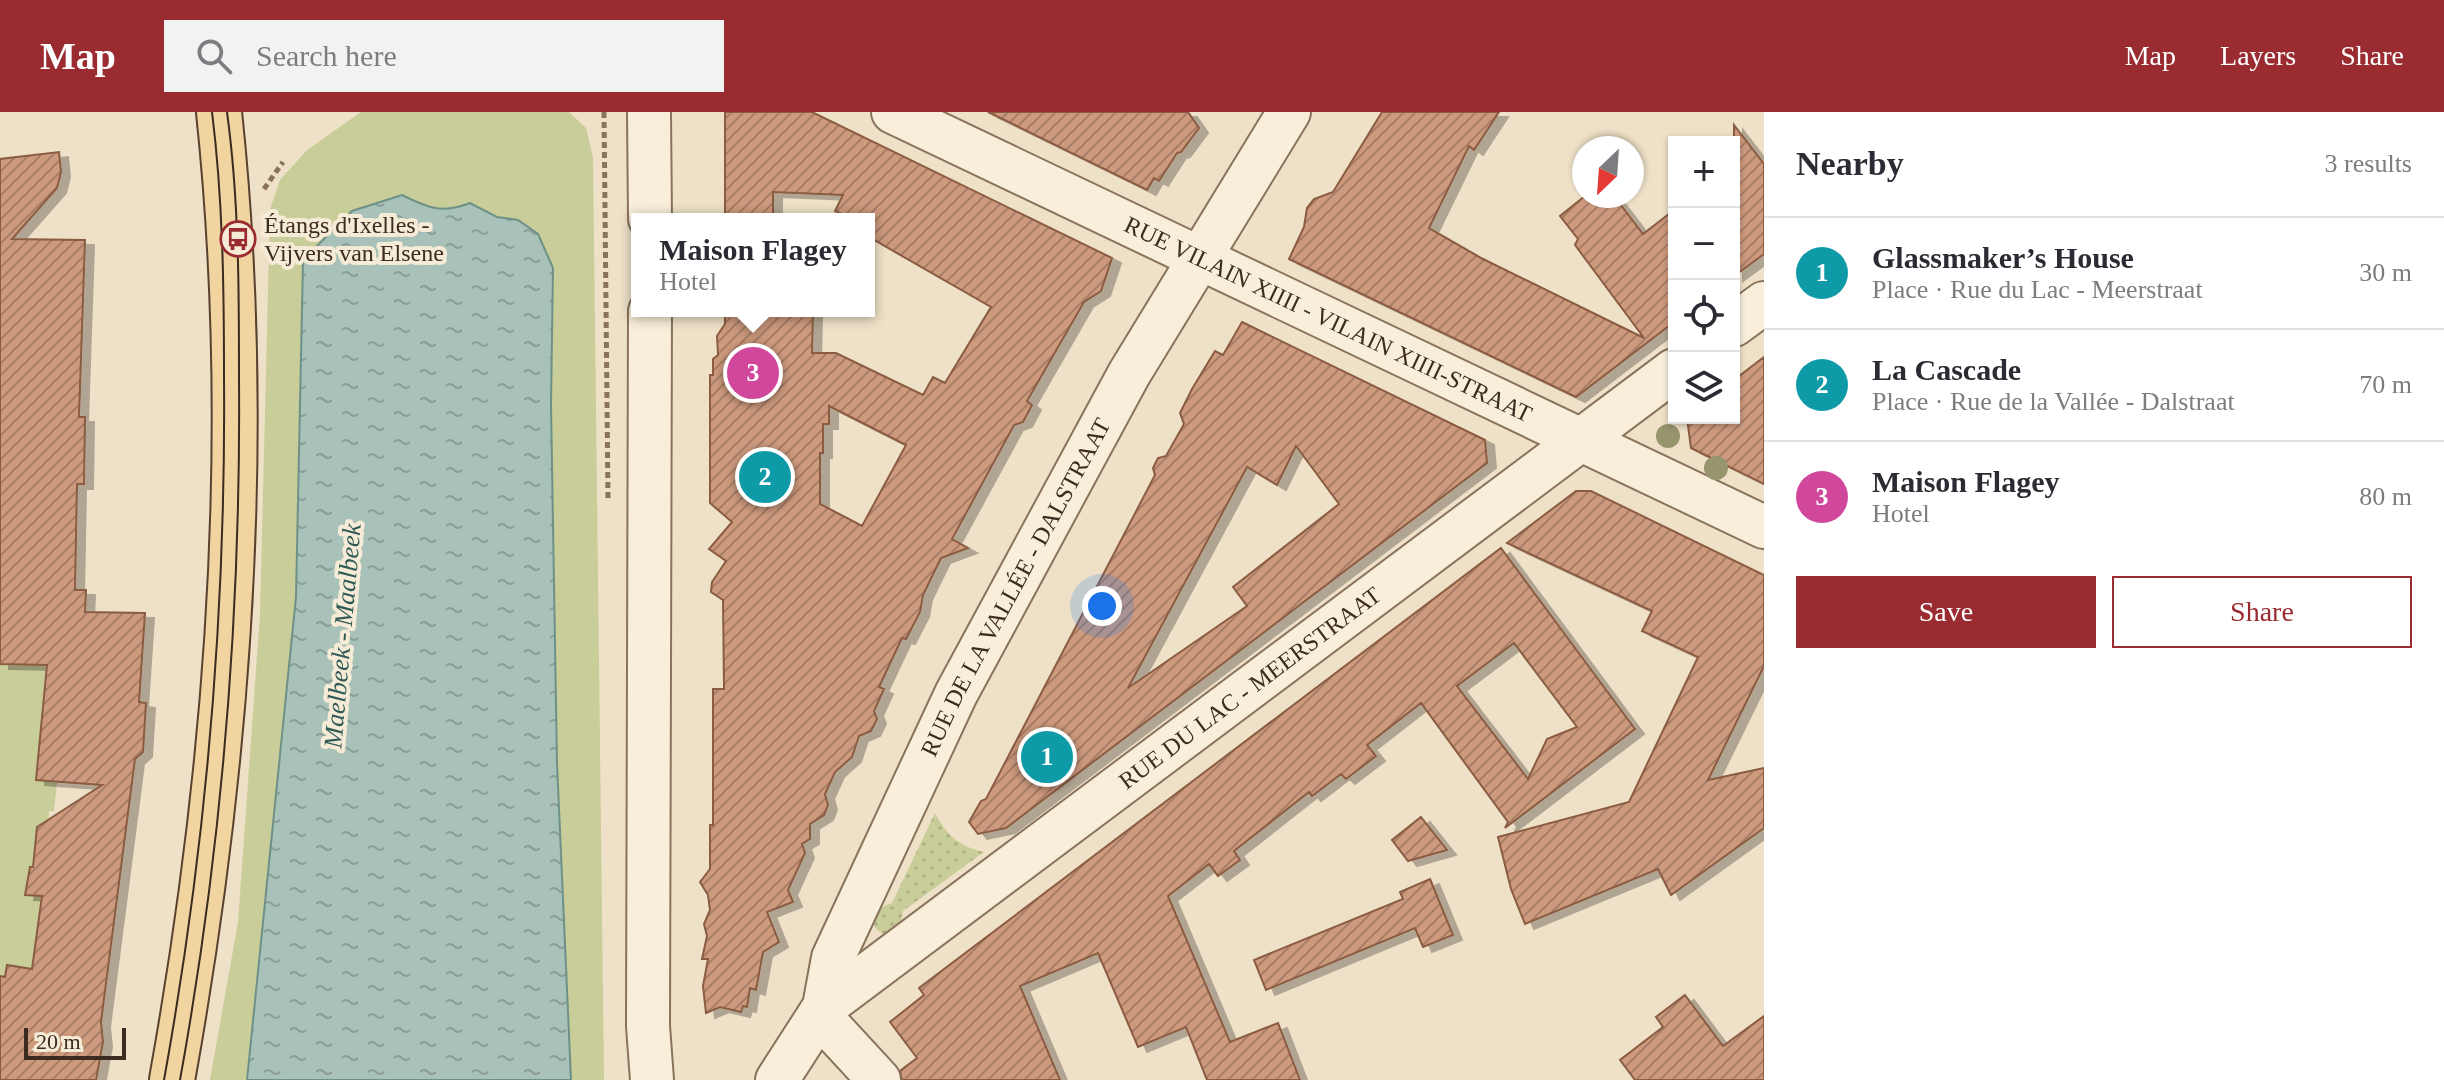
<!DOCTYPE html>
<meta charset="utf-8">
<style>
:root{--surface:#fff;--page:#f2f2f3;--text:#2b2b33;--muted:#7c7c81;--line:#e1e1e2;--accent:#9a2c31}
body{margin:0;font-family:"Times New Roman",serif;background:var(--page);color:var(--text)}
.controls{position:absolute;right:24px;top:24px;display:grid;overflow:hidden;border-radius:0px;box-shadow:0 2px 6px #0004}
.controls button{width:72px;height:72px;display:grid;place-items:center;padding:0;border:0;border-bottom:2px solid var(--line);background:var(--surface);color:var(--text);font:40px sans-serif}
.compass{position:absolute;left:1572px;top:24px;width:72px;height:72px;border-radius:50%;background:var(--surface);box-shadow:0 2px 6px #0004;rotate:205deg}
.scale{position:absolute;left:24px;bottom:20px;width:102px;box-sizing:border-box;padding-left:8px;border:4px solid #3b2b20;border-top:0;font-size:22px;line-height:28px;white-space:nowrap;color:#3b2b20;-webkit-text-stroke:6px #f6ebd6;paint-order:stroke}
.you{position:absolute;left:1102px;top:494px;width:28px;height:28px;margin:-20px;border:6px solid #fff;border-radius:50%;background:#1a73e8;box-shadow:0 0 0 12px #1a73e833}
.badge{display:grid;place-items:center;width:52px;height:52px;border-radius:50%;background:var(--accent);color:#fff;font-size:26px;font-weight:700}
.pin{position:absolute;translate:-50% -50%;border:4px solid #fff;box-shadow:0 2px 8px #0006}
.popup{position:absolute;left:631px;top:101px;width:244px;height:104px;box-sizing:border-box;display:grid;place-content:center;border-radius:0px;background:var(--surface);filter:drop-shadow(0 2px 6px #0005);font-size:26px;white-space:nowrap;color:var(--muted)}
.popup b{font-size:30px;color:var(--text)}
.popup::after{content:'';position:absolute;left:50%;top:100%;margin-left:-16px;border:16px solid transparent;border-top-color:var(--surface)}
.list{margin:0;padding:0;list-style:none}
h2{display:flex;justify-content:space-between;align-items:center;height:104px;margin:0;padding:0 32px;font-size:34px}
h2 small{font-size:26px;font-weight:400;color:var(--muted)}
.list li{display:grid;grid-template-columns:52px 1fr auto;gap:24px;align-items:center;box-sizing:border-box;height:112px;padding:0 32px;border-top:2px solid var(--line)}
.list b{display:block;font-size:30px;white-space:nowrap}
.list p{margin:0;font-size:26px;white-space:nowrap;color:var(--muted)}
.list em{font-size:26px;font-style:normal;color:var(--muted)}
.actions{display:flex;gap:16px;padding:24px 32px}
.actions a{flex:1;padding:18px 0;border:2px solid var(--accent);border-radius:0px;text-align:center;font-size:28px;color:var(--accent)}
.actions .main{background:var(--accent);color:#fff}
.icon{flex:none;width:44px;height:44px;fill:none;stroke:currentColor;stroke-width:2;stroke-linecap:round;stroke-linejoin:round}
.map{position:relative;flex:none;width:1764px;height:968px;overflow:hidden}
header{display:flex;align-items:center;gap:48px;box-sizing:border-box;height:112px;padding:0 40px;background:var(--accent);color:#fff}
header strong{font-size:38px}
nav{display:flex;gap:44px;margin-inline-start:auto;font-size:28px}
.search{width:560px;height:72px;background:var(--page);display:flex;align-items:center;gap:20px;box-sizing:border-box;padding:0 28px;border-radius:0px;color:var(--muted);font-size:30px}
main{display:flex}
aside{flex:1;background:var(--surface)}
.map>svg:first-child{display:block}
</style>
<header>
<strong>Map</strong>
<div class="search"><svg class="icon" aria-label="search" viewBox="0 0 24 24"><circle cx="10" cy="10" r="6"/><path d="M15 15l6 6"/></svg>Search here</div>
<nav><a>Map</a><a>Layers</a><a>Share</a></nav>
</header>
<main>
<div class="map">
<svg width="1764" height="968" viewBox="0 0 1764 968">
<defs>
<pattern id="grass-dots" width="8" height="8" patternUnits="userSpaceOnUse" patternTransform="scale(2)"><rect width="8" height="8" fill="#c9cd9a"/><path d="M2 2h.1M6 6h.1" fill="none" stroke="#aeb084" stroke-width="1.8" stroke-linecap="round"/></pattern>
<pattern id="water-ripples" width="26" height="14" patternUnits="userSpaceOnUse" patternTransform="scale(2)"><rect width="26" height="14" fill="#a8c2b9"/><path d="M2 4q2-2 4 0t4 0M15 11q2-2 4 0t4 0" fill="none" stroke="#8a9e96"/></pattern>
<pattern id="building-hatch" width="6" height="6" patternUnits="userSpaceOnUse" patternTransform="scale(2)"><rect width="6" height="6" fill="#cd9a7d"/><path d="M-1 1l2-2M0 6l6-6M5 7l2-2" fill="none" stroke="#a87e66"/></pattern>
<filter id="shadow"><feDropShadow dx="9" dy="5" stdDeviation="0" flood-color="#0004"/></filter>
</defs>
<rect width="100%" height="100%" fill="#efe1c7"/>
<path fill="url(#grass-dots)" d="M935,701C946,723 961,735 984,740L903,799L898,825C880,823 872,818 870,800L892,791Z"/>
<path fill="#c9cd9a" d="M361,0H569L586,16L593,45L604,968H210L238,810L260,502L270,97L280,68L307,38Z
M0,552L71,553L37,668L57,670L54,699H49L48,714L37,715L36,724L48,755H30L26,782L42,784L32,857L7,853L5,865L0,864Z"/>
<path fill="url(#water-ripples)" stroke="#6e9187" stroke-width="2" d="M402,83C428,96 442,102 470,91L497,105L518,108L538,122L553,156L551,293L557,651L571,968H247L296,485L303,148L352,99Z"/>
<path fill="url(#building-hatch)" stroke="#8a5b42" stroke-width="2" fill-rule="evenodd" filter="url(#shadow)" d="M725,0H812L1112,146L1101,179L1084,190L1027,289L1032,293L1023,310L1014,313L952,427L968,436L941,446L923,483L920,500L906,527L902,526L879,575L884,577L874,599L877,607L871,619L859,624L852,645L835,660L825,682L828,693L824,703L810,712V727L802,732L805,741L788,778L793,790L767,800L779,830L763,840L756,878L750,876L747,895L743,894L741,900L720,895L706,901L703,874L708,847H702L707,824L704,812L710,798L708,783L700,770L710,757V713H713V577H724L723,488L711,480L712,470L726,449L709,437L732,410L710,391V263H713V247L718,243L717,224L725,212V199H813L812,241H836L923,283L933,265L945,271L991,195L869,125V107H853L835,99L843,83L773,80V107H725ZM829,294L906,333L862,414L820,392V341H823V312H829Z
M988,0H1188L1199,16L1181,40L1177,41L1159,69L1154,66L1147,78Z
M1382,0H1499L1474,38L1469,34L1429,116L1481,146L1644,226L1575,133L1578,127L1560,104L1585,84H1614L1643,122L1674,98V210L1576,285L1289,147L1304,115L1307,96L1314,87L1333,80Z
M1734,13L1764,52V142L1734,164Z
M59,40L61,60L57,76L12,127L85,128L79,305H85L84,372H77L75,478H86L85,500L145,501L139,590L146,591L143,640L135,647L101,910L103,930L96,968H0V864L5,865L7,853L32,857L42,784L25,783L30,755H33L37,715L102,673L36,668L47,553L0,552V47Z
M1242,210L1485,328L1487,351L1006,716L978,722L969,710L981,689L986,687L1155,363L1153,356L1158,346L1166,344L1184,312L1180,301L1192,277L1215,239L1223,243ZM1296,334L1339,392L1233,475L1247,494L1128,576L1247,355L1277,373Z
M1764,245V372L1691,336L1687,306H1734V268Z
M1576,379H1591L1764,463V554L1708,668L1764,656V716L1671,783L1658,757L1525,812L1511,777L1498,725L1629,690L1698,545L1642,519L1652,499L1507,431Z
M1501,436L1635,617L1505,716L1508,710L1421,591L1367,633L1376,644L1346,667L1341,662L1312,684L1309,680L1234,739L1240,748L1218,764L1209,752L1168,784L1230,930L1278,911L1300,968H1207L1186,915L1138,935L1098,841L1020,874L1060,968H902L900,959L917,946L890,910L924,883L919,876ZM1514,531L1577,615L1547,627L1528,667L1457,574Z
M1421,705L1447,738L1408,749L1392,728Z
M1430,767L1453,823L1423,835L1415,816L1266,878L1254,848L1403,787L1400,780Z
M1685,883L1723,934L1764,904V968H1635L1620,948L1663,915L1656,905Z"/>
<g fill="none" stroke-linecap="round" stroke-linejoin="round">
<defs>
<g id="minor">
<path d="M649,0L650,107"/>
<path id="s1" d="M893,0L1764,415"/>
<path d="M650,199L648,914L652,968"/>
<path d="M1734,213L1764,191"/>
<path id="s2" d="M824,895L1674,258"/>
<path d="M819,903L879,968"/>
<path id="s3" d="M777,968L824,895L833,846L956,582L1129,262L1289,0"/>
</g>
<path id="major" d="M172,968C229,651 253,321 219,0"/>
</defs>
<use href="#minor" stroke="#8a735c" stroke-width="46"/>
<use href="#major" stroke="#584130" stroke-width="48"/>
<path stroke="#8a735c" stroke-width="5" stroke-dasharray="6 4" stroke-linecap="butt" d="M604,0L608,387
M264,77L283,50"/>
<use href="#minor" stroke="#f9eeda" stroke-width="42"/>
<use href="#major" stroke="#f1d49f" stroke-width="44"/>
<path stroke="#3b2b20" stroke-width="2" d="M164,968C206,736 226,501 224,265C224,177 223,88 212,0
M180,968C222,736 241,501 239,265C239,176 239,88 227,0"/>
</g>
<g fill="#96956e">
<circle cx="1668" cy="324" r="12"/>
<circle cx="1716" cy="356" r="12"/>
</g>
<defs>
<symbol id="bus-ring" viewBox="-11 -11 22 22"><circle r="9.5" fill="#f6ebd6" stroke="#9a2c31" stroke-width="1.5"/><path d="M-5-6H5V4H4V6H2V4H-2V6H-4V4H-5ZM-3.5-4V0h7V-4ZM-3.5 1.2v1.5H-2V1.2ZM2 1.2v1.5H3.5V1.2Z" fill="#9a2c31"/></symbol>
</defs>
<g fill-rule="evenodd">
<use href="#bus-ring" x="218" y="107" width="40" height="40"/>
</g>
<g text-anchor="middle" stroke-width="8" stroke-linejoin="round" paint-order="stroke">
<g font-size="24" fill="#3b2b20" stroke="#f6ebd6" text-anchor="start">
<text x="264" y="121">Étangs d'Ixelles -<tspan x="264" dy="28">Vijvers van Elsene</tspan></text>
</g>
<g font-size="24" fill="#3b2b20" stroke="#f6ebd6">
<text dy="8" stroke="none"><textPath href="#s1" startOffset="482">RUE VILAIN XIIII - VILAIN XIIII-STRAAT</textPath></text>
<text dy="8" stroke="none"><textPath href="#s3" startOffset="550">RUE DE LA VALLÉE - DALSTRAAT</textPath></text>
<text dy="8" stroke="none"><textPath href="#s2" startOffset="532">RUE DU LAC - MEERSTRAAT</textPath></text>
</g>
<g font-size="26" font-style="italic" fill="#2f5a56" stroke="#f6ebd6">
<text transform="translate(342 524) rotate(-85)" y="9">Maelbeek - Maalbeek</text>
</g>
</g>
</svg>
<div class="controls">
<button>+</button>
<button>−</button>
<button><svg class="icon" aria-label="locate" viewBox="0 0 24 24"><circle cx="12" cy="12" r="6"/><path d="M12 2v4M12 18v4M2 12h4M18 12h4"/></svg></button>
<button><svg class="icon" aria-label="layers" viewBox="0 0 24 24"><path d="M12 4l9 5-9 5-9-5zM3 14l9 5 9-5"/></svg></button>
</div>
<svg class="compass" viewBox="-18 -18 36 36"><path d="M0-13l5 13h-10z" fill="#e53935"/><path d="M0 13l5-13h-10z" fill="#7c7c81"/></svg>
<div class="scale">20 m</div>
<div class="you"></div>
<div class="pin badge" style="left:1047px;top:645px;background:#0f9aa8">1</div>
<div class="pin badge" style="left:765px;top:365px;background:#0f9aa8">2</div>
<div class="pin badge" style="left:753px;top:261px;background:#d1479c">3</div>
<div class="popup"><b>Maison Flagey</b>Hotel</div>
</div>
<aside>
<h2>Nearby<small>3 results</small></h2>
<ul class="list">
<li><span class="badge" style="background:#0f9aa8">1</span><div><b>Glassmaker’s House</b><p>Place · Rue du Lac - Meerstraat</p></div><em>30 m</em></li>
<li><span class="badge" style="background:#0f9aa8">2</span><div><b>La Cascade</b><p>Place · Rue de la Vallée - Dalstraat</p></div><em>70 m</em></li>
<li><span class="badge" style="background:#d1479c">3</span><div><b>Maison Flagey</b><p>Hotel</p></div><em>80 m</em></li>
</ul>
<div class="actions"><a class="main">Save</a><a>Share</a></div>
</aside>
</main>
